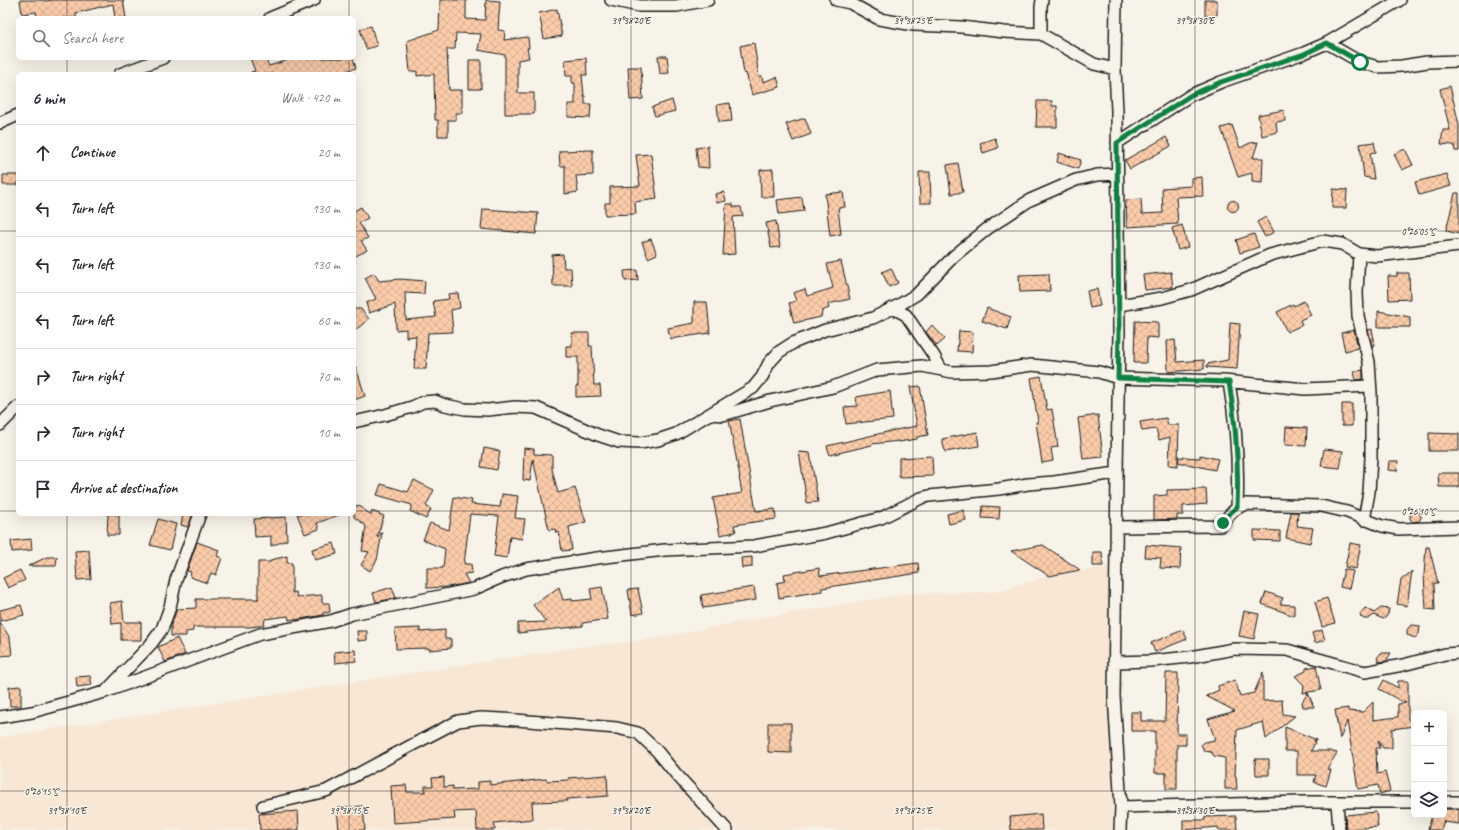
<!DOCTYPE html>
<meta charset="utf-8">
<style>
:root{--surface:#fff;--page:#f2f2f3;--text:#2b2b33;--muted:#7c7c81;--line:#e1e1e2}
body{margin:0;font-family:Caveat,sans-serif;background:var(--page);color:var(--text)}
.controls{position:absolute;right:12px;bottom:12px;display:grid;overflow:hidden;border-radius:6px;box-shadow:0 4px 16px #0002}
.controls button{width:36px;height:36px;display:grid;place-items:center;padding:0;border:0;border-bottom:1px solid var(--line);background:var(--surface);color:var(--text);font:20px sans-serif}
.stop{position:absolute;width:12px;height:12px;margin:-9px;border:3px solid #0b8043;border-radius:50%;background:#fff}
.stop.end{background:#0b8043;border-color:#fff;box-shadow:0 1px 4px #0008}
.list{margin:0;padding:0;list-style:none}
h2{display:flex;justify-content:space-between;align-items:center;height:52px;margin:0;padding:0 16px;font-size:17px}
h2 small{font-size:13px;font-weight:400;color:var(--muted)}
.list li{display:grid;grid-template-columns:26px 1fr auto;gap:12px;align-items:center;box-sizing:border-box;height:56px;padding:0 16px;border-top:1px solid var(--line)}
.list b{display:block;font-size:15px;white-space:nowrap}
.list em{font-size:13px;font-style:normal;color:var(--muted)}
.icon{flex:none;width:22px;height:22px;fill:none;stroke:currentColor;stroke-width:2;stroke-linecap:round;stroke-linejoin:round}
.map{position:relative;flex:none;width:1459px;height:830px;overflow:hidden}
.search{position:absolute;background:var(--surface);box-shadow:0 4px 16px #0002;left:16px;top:16px;width:340px;height:44px;display:flex;align-items:center;gap:10px;box-sizing:border-box;padding:0 14px;border-radius:6px;color:var(--muted);font-size:15px}
.panel{position:absolute;background:var(--surface);box-shadow:0 4px 16px #0002;left:16px;top:72px;width:340px;height:444px;border-radius:6px}
.map>svg:first-child{display:block}
</style>
<div class="map">
<svg width="1459" height="830" viewBox="0 0 1459 830">
<defs>
<pattern id="building-cross-hatch" width="8" height="8" patternUnits="userSpaceOnUse"><rect width="8" height="8" fill="#fbccaa"/><path d="M0 0l8 8M0 8l8-8" fill="none" stroke="#d7af92"/></pattern>
</defs>
<rect width="100%" height="100%" fill="#f7f3e8"/>
<filter id="ink" filterUnits="userSpaceOnUse"><feTurbulence type="fractalNoise" baseFrequency=".025" numOctaves="2"/><feDisplacementMap in="SourceGraphic" scale="8" xChannelSelector="R" yChannelSelector="G"/><feConvolveMatrix kernelMatrix="1 2 1 2 8 2 1 2 1" color-interpolation-filters="sRGB"/></filter>
<g filter="url(#ink)">
<path fill="#f8e7d5" d="M1118,565L1112,830H0V737L586,646L631,642L680,634L738,622L905,594L994,592L1049,576Z"/>
<path fill="url(#building-cross-hatch)" stroke="#1c1c1c" d="M20,0H44V1L55,0H123L126,18H115L113,4L76,13V18H37L36,12L22,14Z
M440,0H466V19L485,20L486,0L500,1L498,30L505,31L504,40L528,37L529,48H527L529,58L518,60V93H534V114H505V55L478,50L481,34L456,33L455,49H447L449,90H462V113H456V120H448V136H438V120H435L434,74L417,76V71L410,72L407,41L439,30Z
M1205,0H1217V15L1205,16Z
M557,9L562,36L544,39L539,13Z
M371,26L377,46L366,49L360,29Z
M754,43L759,77L762,76L763,82L777,77L780,87L752,95L746,73L744,74L740,46Z
M658,56H667L669,73L660,74Z
M250,58H265L269,66L294,58H353L356,68L336,74H251V72L255,71Z
M586,58L587,75H582L584,96H585V104H591L590,118L568,117V104H575V83H572V76H566L565,60Z
M469,60H481V89H469Z
M628,67H641L643,99L630,100Z
M1450,86L1459,125V151H1455L1454,145L1441,144L1443,130H1450L1440,89Z
M672,100L675,111L655,116L652,107Z
M1037,101H1052V106H1057V127H1036Z
M730,103L732,121L719,122L717,105Z
M1284,110L1285,121L1276,122L1277,132L1262,136L1258,115Z
M805,118L811,134L793,141L786,124Z
M1232,125L1240,148L1250,143L1258,142L1253,158H1263L1262,183L1252,182V173L1238,177L1221,128Z
M1166,137L1171,146L1130,169L1125,160Z
M995,138L998,148L983,153L980,143Z
M1374,142L1376,152L1370,153L1374,179L1364,177L1360,144Z
M708,146L709,168L698,167L696,148Z
M1405,149L1413,165L1402,170L1394,154Z
M593,150V175L576,176L578,192L565,194V166H560L559,151Z
M1059,153L1081,160L1078,169L1057,162Z
M651,154L657,199L635,202L636,214L605,215V203H610V187L640,186L636,155Z
M958,163L963,192L951,194L947,165Z
M773,169L774,197H761L760,170Z
M919,172H930L931,203H920Z
M1447,174L1451,186L1419,195L1415,182Z
M3,175H18V185H3Z
M1202,177L1203,196L1176,197L1178,224L1127,227L1126,200L1141,199L1142,214L1163,213L1162,188L1191,186V178Z
M1333,189L1347,190L1346,208H1332Z
M724,192L726,201L717,203L715,194Z
M843,192L845,207L838,208L841,234L830,236L825,194Z
M1455,193H1459V234L1446,231Z
M802,197L804,211L779,214L777,200Z
M1227.5 206a5.5 5.5 0 1 1 11 0a5.5 5.5 0 1 1-11 0Z
M726,204H733V207H741L743,216L733,217L735,254L723,255Z
M361,207L368,218L359,223L368,238L361,241L367,250L354,257V211Z
M483,209L538,213L536,234L481,229Z
M1266,217L1274,232L1265,237L1257,222Z
M776,221L780,247L771,248L766,223Z
M1182,225L1188,247L1178,250L1172,228Z
M1254,234L1259,247L1240,253L1236,240Z
M651,239L657,254L648,258L642,242Z
M563,254L564,268H571L572,286H553L552,255Z
M841,261L850,299L828,304L829,308L822,311L821,317L794,323L789,303L796,301L793,293L805,289L807,296L833,288L827,264Z
M891,268L898,283L889,287L882,272Z
M637,270L638,280L625,281L624,271Z
M1171,272L1173,287L1145,290L1143,275Z
M374,273L379,281L400,279L425,281L424,294L405,293L406,320L436,317L433,301L449,299L448,294L458,293L460,308L451,310L453,332L428,333L426,369H414L416,336L406,337V329L396,330L395,304L369,313L366,303L376,299L365,278Z
M1397,273H1409L1410,299L1389,300L1388,276H1397Z
M1049,274L1050,291L1020,292L1019,275Z
M1097,289L1100,306L1090,308L1087,291Z
M1304,301L1311,315L1300,320L1302,325L1287,332L1277,312L1293,304L1294,306Z
M694,302H707L710,333L670,339L668,328L694,323Z
M987,308L1011,317L1007,329L982,321Z
M354,309H361L369,319L354,331Z
M1378,311L1410,317V327H1378Z
M1135,321L1158,322V338L1147,337L1146,363H1134Z
M1230,323L1240,324L1237,369L1207,367V364L1228,360Z
M932,325L945,339L937,346L926,332Z
M1372,329L1375,345L1372,346L1368,330Z
M1354,330L1358,348L1345,351L1341,333Z
M959,331L973,332L972,352L957,351Z
M572,333H589V346H592L594,385H600L601,396L576,397V386H578V357H566V346H572Z
M1175,340L1177,362L1204,360V369L1168,372L1167,341Z
M354,367H356L365,396L354,400Z
M1363,370V379L1356,380L1354,372Z
M1041,376L1047,410L1052,409L1058,447L1051,448L1053,461L1042,463L1036,422H1038L1031,378Z
M920,386L928,435L917,437V439L899,442V441L872,444V445L830,455L827,446L895,430L917,426L910,387Z
M890,391L893,419L846,424L844,407L857,406L856,397Z
M1342,404H1352V426H1342Z
M1098,415L1103,457L1083,459L1078,418Z
M1166,418L1168,425H1179L1178,462L1179,457L1200,458V455L1218,459L1215,470L1178,462V466L1169,465L1170,437L1159,440L1156,429L1142,431L1140,422Z
M740,419L756,511L775,509L776,519L734,525L736,532L720,535L713,498L742,493L739,477H740L729,421Z
M1286,427L1307,428L1306,446L1285,445Z
M977,432L979,446L945,452L942,439Z
M1429,433L1459,434V451H1429Z
M484,448L500,451L497,470L481,467Z
M524,448L534,449V454L552,455V469L558,493L575,488L586,522L569,527L572,550L562,551L559,532L556,533L555,529L549,530L533,459L530,481L523,480Z
M1324,449L1343,451L1340,468L1321,466Z
M799,452L810,453L818,502L807,503Z
M932,456L933,476L899,477V458Z
M1389,461H1398L1397,471L1388,470Z
M1438,473H1459V487H1439Z
M414,480L434,490L426,506L431,509L426,519L410,511L412,505L377,495L381,484L408,492Z
M1206,489L1207,504L1183,506V515H1177V519L1154,520V496L1167,495V490Z
M502,494L518,496L515,518L525,519L522,539L510,537L507,558L494,556L499,516L470,514L464,564H471L472,573L464,574L469,583L448,587L427,588V568H443L445,549L423,540L430,523L449,530L454,497L472,500L471,504L500,507Z
M354,505L361,507L371,515L372,511L384,516L377,537H378L381,533H382L377,560L370,571L361,565L369,552L362,551L366,526L354,517Z
M983,506L1000,507L999,519L982,518Z
M1417,509L1421,515V518L1419,521L1413,522L1410,519V514Z
M963,510L966,520L949,524L947,514Z
M1291,512H1298L1297,526L1313,528L1310,543L1286,538Z
M108,514H119V535H107Z
M183,514H193L188,527L181,525Z
M297,514H339V515L317,523L319,529L305,534Z
M286,517L287,540L271,546V536L255,537L254,519Z
M158,519L176,524L170,550L150,545Z
M1254,530L1280,531V541L1254,540Z
M31,539L32,550L12,552L11,541Z
M197,542L219,550L217,556L222,558L216,575L211,573L207,583L190,577L191,572L187,571Z
M334,543L337,554L315,560L312,549Z
M1350,543L1361,545L1356,569L1345,567Z
M1043,545L1064,559L1080,570L1049,576L1011,551Z
M1146,545L1181,548L1180,569L1160,568L1161,558L1145,557Z
M1426,547H1429L1438,583H1434L1435,610L1426,609L1424,575Z
M89,550L91,579L77,580L75,551Z
M1093,552H1102L1103,566H1093Z
M287,556V563H292V593L296,592L297,597L322,595V603H329L330,612L323,613V615L295,620V619L289,620L288,616L265,619L264,625L251,627H193V631L186,632V636H171V625L177,609L196,608V599H259H258V562H271V560Z
M47,557H57L56,566H28Z
M752,557V567L742,568L741,558Z
M918,563L919,573L822,588V591L779,598L777,583L785,581L784,574L819,568L820,576Z
M1344,569L1353,571L1349,589L1340,587Z
M20,570L25,580L8,588L3,578Z
M1412,571L1407,606L1397,604L1401,580Z
M392,587L396,598L376,602L373,593Z
M559,587L563,600L572,599V601L592,599L590,589L602,587L608,619L583,623V626L518,633V623L546,622L533,605Z
M754,587L756,600L703,608L701,595Z
M638,589L643,613L632,615L628,590Z
M1266,592L1283,598L1280,604L1294,605V616L1262,604Z
M1327,598L1335,623L1322,627L1315,602Z
M122,601L124,622H141V640H121V623L112,624L110,603Z
M21,605L24,615L0,621V610Z
M1365,608L1368,609L1374,613L1381,608L1389,609L1388,614L1386,617L1383,619L1374,615L1368,619H1364L1361,617L1360,614Z
M1244,611L1259,614L1254,639L1239,636Z
M0,622L10,638L12,655L0,656Z
M1412,625L1420,626L1419,634L1415,638L1407,635V630L1409,627Z
M420,628V632L445,630V639H451V648L429,650V648L396,649L395,629Z
M1183,630L1187,639L1155,652L1151,643Z
M1322,630L1325,640L1315,643L1312,633Z
M357,631H367V640L358,641Z
M177,638L185,654L165,662L158,647Z
M355,650L356,661L335,663L334,652Z
M1381,653H1391L1386,661L1379,662L1377,658Z
M1316,666L1321,690L1303,693L1304,685L1295,676L1306,671V668Z
M1263,672V701L1282,700L1283,714L1295,716L1266,739L1263,722L1237,730L1235,776H1236L1237,789H1225V758L1214,756L1211,752L1204,751L1201,744L1204,742L1215,740L1208,719L1235,711L1206,696L1219,690L1218,686L1235,680L1240,696L1254,693Z
M1166,673H1178L1177,734H1186V745H1177V789H1166V773H1155V731H1131V712H1141V721H1165Z
M90,676L92,685L77,687L76,677Z
M1384,680L1398,688V681H1408V719L1414,721V726L1392,729V748H1383L1378,740L1380,748H1376L1377,774L1385,772L1390,791L1380,794L1378,785L1358,789L1347,721L1340,739L1335,710L1348,708V711L1363,712L1373,702V720L1398,717V704L1406,703L1399,700L1379,689Z
M21,686V706H10L9,687Z
M1308,693L1314,707H1303L1302,702Z
M768,723H791V753L768,752Z
M1285,727L1317,740L1313,741L1315,742L1311,751H1329L1337,753L1327,769L1331,770L1326,786L1314,782L1316,775H1297V751H1285Z
M1255,759H1269V775H1256Z
M607,775L608,796L567,799V801L532,802L533,819L494,823L495,830H477L476,811L454,812L455,819L393,823L391,786L406,785L407,792H425V786H433L432,778L444,777V787L453,786V790L478,789V782L490,781V785L546,779L547,781L569,780L568,778Z
M363,806L365,830H339L337,808Z
M1444,809H1459V824L1444,822V820L1441,830H1428L1432,815H1444Z
M298,811L299,830H260L259,814Z
M1376,812L1378,827L1346,829L1345,815Z
M1041,814L1042,830H1011L1010,817Z
M1236,816L1237,830H1218V827L1183,830V820H1205V817Z"/>
<g fill="none" stroke-linecap="round" stroke-linejoin="round">
<defs>
<path id="minor" d="M611,0L639,6H677L708,0
M836,0L850,3L879,19L914,25L961,27L1004,32L1041,34L1094,64L1115,69
M1116,0L1115,69L1117,111L1119,331L1114,696L1121,807L1120,830
M270,18L314,0
M1041,34V7L1042,0
M1327,43L1360,62L1378,67L1402,66L1427,62L1459,61
M120,74L163,58
M0,123L18,115
M1117,143L1191,95L1221,82L1304,53L1327,43L1400,0
M1359,254L1357,292L1358,316L1369,362L1371,393V458L1369,492L1364,520
M1119,305L1162,298L1191,290L1270,255L1323,241L1342,244L1359,254L1377,256L1459,246
M893,308L906,315L934,356L941,369
M1229,382C1236,424 1239,465 1237,507
M710,414L723,415L770,401L833,387L877,370L922,366L952,372L991,371L1032,365L1099,372L1118,378L1224,381L1305,389L1370,386
M354,422L385,415L412,407L423,402L435,401L445,405L465,409L488,410L515,407L536,408L598,435L619,442L640,443L658,440L676,434L753,388L762,377L769,363L779,352L793,343L825,330L873,318L899,305L917,294L954,256L987,229L1030,200L1076,180L1097,175L1118,174
M0,425L18,407
M1116,527L1220,526C1230,516 1230,510 1246,504L1321,506L1347,512L1382,526L1399,529L1459,527
M1114,662L1151,661L1190,657L1234,649L1287,650L1365,672L1403,665L1445,654L1459,653
M107,690L151,644L162,629L170,607L176,580L200,514
M0,717L32,712L105,692L260,634L331,621L352,614L474,589L502,577L526,569L597,558L665,550L754,546L826,533L881,518L921,498L929,496L999,489L1028,484L1054,482L1116,473
M1337,802L1339,830
M1444,802H1459
M263,806L326,791L416,743L458,721L481,718L502,719L617,728L638,733L657,751L676,774L727,830
M1121,807L1303,802H1414"/>
</defs>
<use href="#minor" stroke="#1c1c1c" stroke-width="14"/>
<use href="#minor" stroke="#f7f3e8" stroke-width="11"/>
</g>
</g>
<g fill="none" stroke-linecap="round" stroke-linejoin="round" filter="url(#ink)">
<path stroke="#0b8043" stroke-width="5" d="M1223,523L1228,515L1237,507C1239,465 1236,424 1229,382L1118,378L1119,332L1117,143L1191,95L1221,82L1304,54L1327,43L1360,62"/>
</g>
<path fill="none" stroke="#1c1c1c" stroke-width="1" stroke-opacity="0.45" d="M67,0V18M349,0V18M631,0V830M913,0V830M1195,0V830M67,58V74M349,58V74M0,231H18M354,231H1459M0,511H18M354,511H1459M67,514V830M349,514V830M0,791H1414M1444,791H1459"/>
<g font-size="10" text-anchor="middle" fill="#1c1c1c" stroke="#f7f3e8" stroke-width="3" stroke-linejoin="round" paint-order="stroke">
<text x="631" y="24">39°38'20"E</text>
<text x="913" y="24">39°38'25"E</text>
<text x="1195" y="24">39°38'30"E</text>
<text x="1418" y="235">0°26'05"S</text>
<text x="1418" y="515">0°26'10"S</text>
<text x="41" y="795">0°26'15"S</text>
<text x="67" y="814">39°38'10"E</text>
<text x="349" y="814">39°38'15"E</text>
<text x="631" y="814">39°38'20"E</text>
<text x="913" y="814">39°38'25"E</text>
<text x="1195" y="814">39°38'30"E</text>
</g>
</svg>
<div class="controls">
<button>+</button>
<button>−</button>
<button><svg class="icon" aria-label="layers" viewBox="0 0 24 24"><path d="M12 4l9 5-9 5-9-5zM3 14l9 5 9-5"/></svg></button>
</div>
<div class="stop" style="left:1360px;top:62px"></div>
<div class="stop end" style="left:1223px;top:523px"></div>
<div class="search"><svg class="icon" aria-label="search" viewBox="0 0 24 24"><circle cx="10" cy="10" r="6"/><path d="M15 15l6 6"/></svg>Search here</div>
<section class="panel">
<h2>6 min<small>Walk · 420 m</small></h2>
<ul class="list">
<li><svg class="icon" aria-label="ahead" viewBox="0 0 24 24"><path d="M12 20V5M6 11l6-6 6 6"/></svg><div><b>Continue</b></div><em>20 m</em></li>
<li><svg class="icon" aria-label="left" viewBox="0 0 24 24"><path d="M17 20v-9H6M10 6l-5 5 5 5"/></svg><div><b>Turn left</b></div><em>130 m</em></li>
<li><svg class="icon" aria-label="left" viewBox="0 0 24 24"><path d="M17 20v-9H6M10 6l-5 5 5 5"/></svg><div><b>Turn left</b></div><em>130 m</em></li>
<li><svg class="icon" aria-label="left" viewBox="0 0 24 24"><path d="M17 20v-9H6M10 6l-5 5 5 5"/></svg><div><b>Turn left</b></div><em>60 m</em></li>
<li><svg class="icon" aria-label="right" viewBox="0 0 24 24"><path d="M7 20v-9h11M14 6l5 5-5 5"/></svg><div><b>Turn right</b></div><em>70 m</em></li>
<li><svg class="icon" aria-label="right" viewBox="0 0 24 24"><path d="M7 20v-9h11M14 6l5 5-5 5"/></svg><div><b>Turn right</b></div><em>10 m</em></li>
<li><svg class="icon" aria-label="arrive" viewBox="0 0 24 24"><path d="M6 21V4h12l-3 4 3 4H6"/></svg><div><b>Arrive at destination</b></div></li>
</ul>
</section>
</div>
